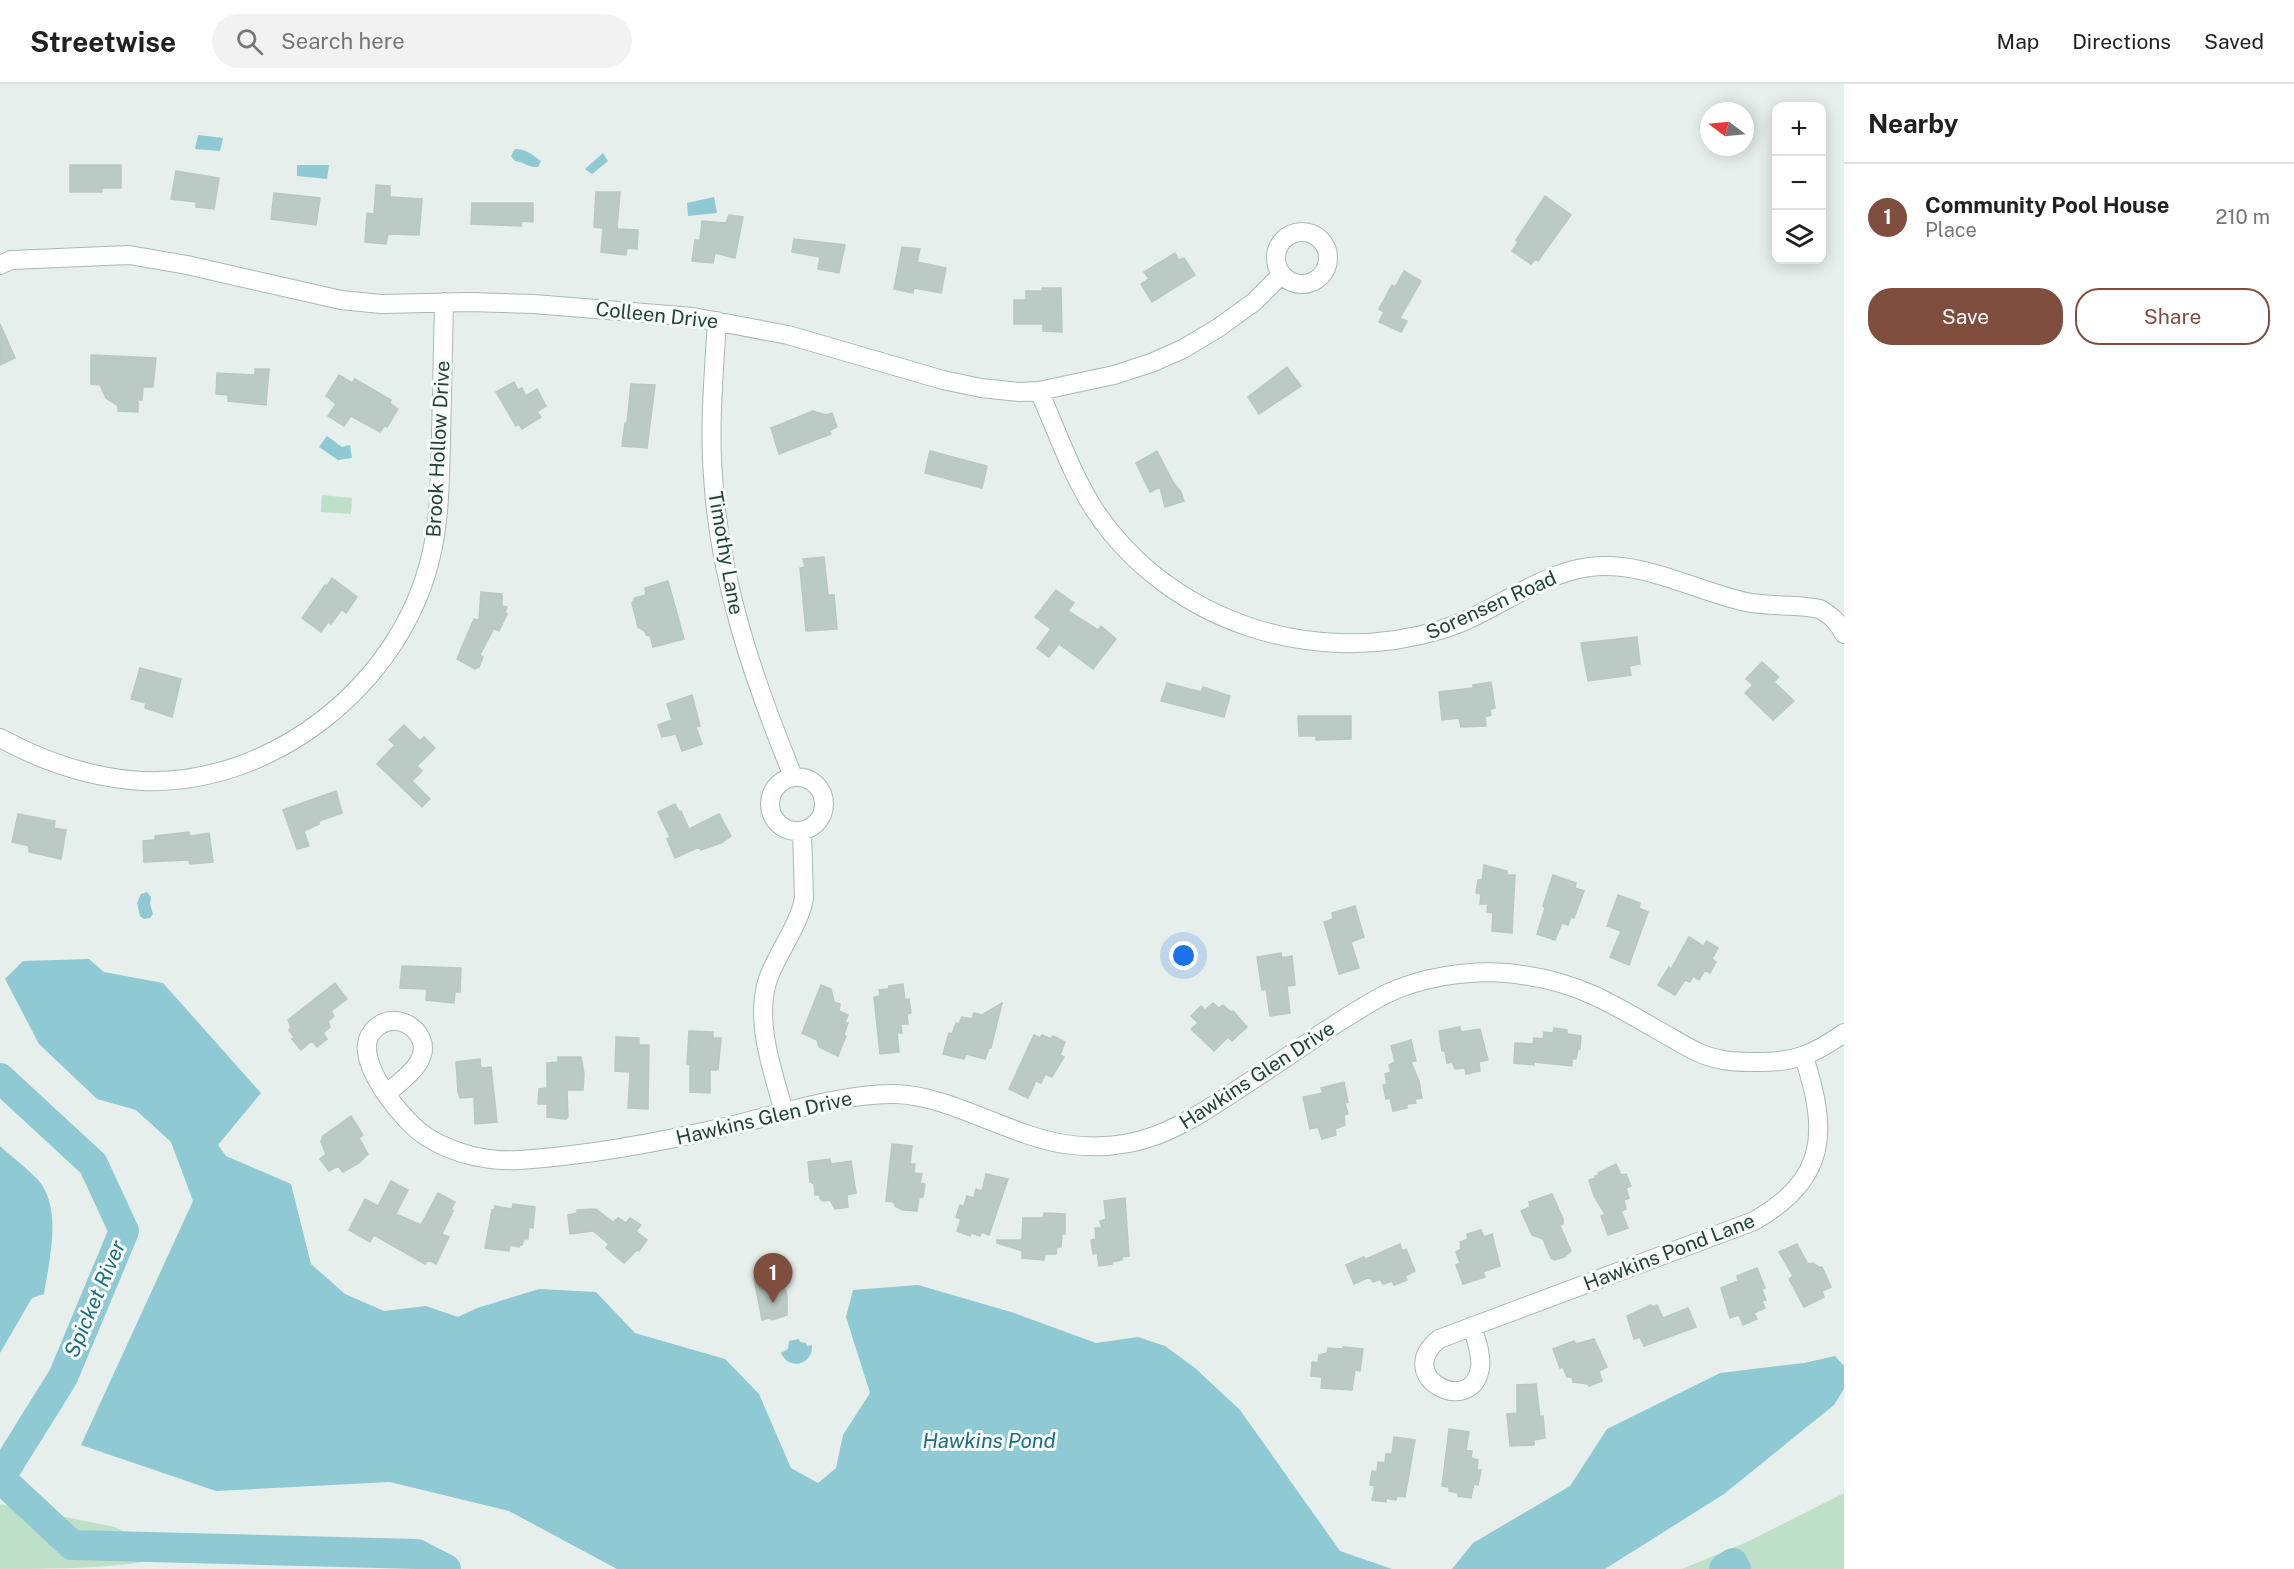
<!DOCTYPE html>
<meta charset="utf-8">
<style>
:root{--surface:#fff;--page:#f2f2f2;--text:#202124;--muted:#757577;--line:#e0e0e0;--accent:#7f4e3f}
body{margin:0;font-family:"Public Sans",sans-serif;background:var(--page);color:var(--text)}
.controls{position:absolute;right:18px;top:18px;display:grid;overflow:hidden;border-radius:12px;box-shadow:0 3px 15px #0003}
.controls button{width:54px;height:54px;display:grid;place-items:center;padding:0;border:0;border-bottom:2px solid var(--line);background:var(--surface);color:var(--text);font:30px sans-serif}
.compass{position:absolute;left:1700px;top:18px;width:54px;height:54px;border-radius:50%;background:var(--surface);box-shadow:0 3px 15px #0003;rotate:286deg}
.you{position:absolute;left:1184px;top:872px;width:21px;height:21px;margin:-15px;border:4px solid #fff;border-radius:50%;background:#1a73e8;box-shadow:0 0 0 9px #1a73e833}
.badge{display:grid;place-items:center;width:39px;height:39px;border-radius:50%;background:var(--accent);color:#fff;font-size:20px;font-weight:700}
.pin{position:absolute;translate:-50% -50px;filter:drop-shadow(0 2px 3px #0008)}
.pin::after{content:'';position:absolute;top:32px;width:21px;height:18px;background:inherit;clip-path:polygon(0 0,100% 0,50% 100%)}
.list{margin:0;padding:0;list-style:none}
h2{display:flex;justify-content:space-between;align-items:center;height:78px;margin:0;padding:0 24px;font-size:26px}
h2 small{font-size:20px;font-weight:400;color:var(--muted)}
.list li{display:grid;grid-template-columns:39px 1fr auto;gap:18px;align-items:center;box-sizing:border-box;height:108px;padding:0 24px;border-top:2px solid var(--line)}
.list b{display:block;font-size:22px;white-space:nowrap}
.list p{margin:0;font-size:20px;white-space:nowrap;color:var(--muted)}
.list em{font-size:20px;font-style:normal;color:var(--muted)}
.actions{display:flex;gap:12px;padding:18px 24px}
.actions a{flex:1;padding:14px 0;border:2px solid var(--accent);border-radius:24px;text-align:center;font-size:21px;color:var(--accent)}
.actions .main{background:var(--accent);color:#fff}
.icon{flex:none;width:33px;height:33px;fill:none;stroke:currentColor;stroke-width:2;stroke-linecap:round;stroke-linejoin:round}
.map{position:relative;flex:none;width:1844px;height:1485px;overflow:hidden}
header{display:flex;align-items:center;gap:36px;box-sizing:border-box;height:84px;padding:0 30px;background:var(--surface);border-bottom:2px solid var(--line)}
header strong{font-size:28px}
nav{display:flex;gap:33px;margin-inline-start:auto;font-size:21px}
.search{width:420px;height:54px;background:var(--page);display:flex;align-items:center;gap:15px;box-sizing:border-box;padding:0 21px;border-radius:33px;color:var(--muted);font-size:22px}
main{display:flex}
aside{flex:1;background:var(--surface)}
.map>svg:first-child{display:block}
</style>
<header>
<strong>Streetwise</strong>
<div class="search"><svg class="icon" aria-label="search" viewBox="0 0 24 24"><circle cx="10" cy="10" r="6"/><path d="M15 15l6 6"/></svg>Search here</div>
<nav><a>Map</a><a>Directions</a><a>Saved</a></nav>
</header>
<main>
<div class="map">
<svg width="1844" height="1485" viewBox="0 0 1844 1485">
<rect width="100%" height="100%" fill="#e6efeb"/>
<path fill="#bfe0c8" d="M322,411L352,414L351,430L321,428Z
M1844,1409V1485H1682L1747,1458Z
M0,1420L115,1443L175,1474L165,1472C136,1485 38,1485 0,1485Z"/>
<path fill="#8ec9d4" d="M198,51L223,54L220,67L195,65Z
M515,65C527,65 532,71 541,77L538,83C530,84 523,78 515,77L511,72Z
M603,69L608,77L592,90L585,85Z
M297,81H329L327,95L297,92Z
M714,113L717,129L688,132L687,119Z
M327,352L342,363L350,361L352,374L338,376L319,363Z
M147,808L151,813L150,820L153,830L150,834L144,835L140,832L137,819L141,810Z
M89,875L104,888L163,899L261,1009L218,1061L226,1072L291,1100L311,1180L345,1210L384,1227L426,1222L458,1233L477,1224L539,1205L596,1208L635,1249L725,1275L759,1310L791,1384L818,1399L836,1384L843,1351L870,1309L846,1233L853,1206L918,1201L1011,1228L1096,1259L1138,1253L1165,1262L1195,1284L1240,1326L1340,1467L1392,1485H617L509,1427L390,1398L216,1407L81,1361L193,1117L171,1058L136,1026L97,1015L39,960L5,895L23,877Z
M0,1062C12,1073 27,1084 38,1096C63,1124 49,1177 44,1210L32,1214L0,1269Z
M799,1255L800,1258L806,1259L807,1262L812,1261C813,1281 789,1287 781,1269L788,1265L789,1257Z
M1835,1272L1844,1282V1305L1834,1321L1724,1410L1605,1485H1452L1473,1459L1570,1402L1607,1345L1720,1289L1804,1279Z"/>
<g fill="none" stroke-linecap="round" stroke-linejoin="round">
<path stroke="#8ec9d4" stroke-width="30" d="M0,994L93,1080L124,1147L63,1293L0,1394
M0,1394L72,1461L417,1470L446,1485
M1724,1485L1733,1479L1736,1485"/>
</g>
<path fill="#bbcac4" stroke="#b8c9c2" stroke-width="1.5" d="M70,81H121V104H102V108H70Z
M176,87L219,94L214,125L196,123V118L171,115Z
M376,101L390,102V113L422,115L419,151L388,150L386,160L365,158L367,129L374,130Z
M596,108H620L617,145L638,146L637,165L627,164L626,171L601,168L603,144L594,143Z
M274,109L320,114L316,141L271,135Z
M1545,112L1571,131L1538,177L1536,175L1531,180L1512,167L1518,158L1516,156Z
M472,119H533V138L522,137L521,142L471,140Z
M729,131L743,133L735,174L715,169L713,179L692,177L695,156H700L702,137L726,139Z
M794,155L845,161L839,189L818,185L820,173L792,168Z
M902,163L920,165L917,178L946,184L941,209L914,204L913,209L894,205Z
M1175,169L1179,176L1184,174L1195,191L1152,218L1141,200L1149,195L1144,188Z
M1404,187L1421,197L1400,234L1407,237L1401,248L1379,238L1384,228L1379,225L1392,201L1395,203Z
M1042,204H1061L1062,248L1043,247V240H1014V216H1026V207H1043Z
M0,240L15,274L0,281Z
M91,271L156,274L153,303H143L142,316H138V328L118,327V322L106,314L100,301L91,300Z
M1287,283L1301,302L1259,330L1248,313Z
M255,285H269L266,321L228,317V311L216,310L217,289L255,291Z
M339,291L352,299L355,295L391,316L390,319L398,325L387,343L385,341L380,348L351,332L344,342L328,332L336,320L326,312Z
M514,298L518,306L522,304L526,312L537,305L546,322L537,328L541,333L522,345L519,340L516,342L496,308Z
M631,300L655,301L647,364L622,362L625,339H627Z
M813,327L826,331L832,329L837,343L829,347L831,350L779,370L771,344Z
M930,367L987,382L982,404L925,389Z
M1157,367L1173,398L1181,408L1184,417L1165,423L1160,403L1150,408L1136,379Z
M824,473L828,511H834L837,545L806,547L800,484L805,483L803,475Z
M332,494L357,513L346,529L342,525L331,540L328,538L321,548L302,534L325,501L327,502Z
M668,497L684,555L653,563L650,552L646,551V548L638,543L632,519L635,514L646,511L645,504Z
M1056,506L1074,519L1068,527L1098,546L1101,542L1116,555L1093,585L1059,560L1049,573L1037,564L1051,545L1035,533Z
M481,508L502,510V522L507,523L505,529L507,530L499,547L494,544L480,571L483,573L479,583L475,585L457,575L474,535L479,536Z
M1637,553L1640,580L1629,582L1631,591L1588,597L1581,559Z
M1762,578L1779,593L1774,598L1794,617L1773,636L1745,609L1753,601L1746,595Z
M140,584L181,595L172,633L145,624L146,619L131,615Z
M1491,598L1495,624L1490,625L1491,631L1485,633L1486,642L1461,643L1459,634L1442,636L1439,608L1473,604V601Z
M1167,599L1201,608L1203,603L1230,612L1224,633L1161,617Z
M692,611L700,642L696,643L702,660L682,667L676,650L662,653L658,641L672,636L667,620Z
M1298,632H1351V655L1316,656V652H1299Z
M404,641L420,657L424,653L435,664L417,682L422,687L412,697L430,715L422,723L377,680L395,661L389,656Z
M336,707L342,729L319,737V740L304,747L309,762L297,765L283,726Z
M675,720L679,728L681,727L689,745L719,730L731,752L721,759L701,766L699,763L675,774L667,755L670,753L658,728Z
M18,730L55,737L54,744L66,746L61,775L29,768V762L12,758Z
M189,748L190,752L209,749L213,778L190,780L189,776L144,778L143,757L155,756V752Z
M1484,781L1507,787V791H1515L1512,849L1492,847L1493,829L1487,828L1488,820H1480L1481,810L1476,809L1478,796H1482Z
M1553,791L1576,799L1575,804L1584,807L1574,834L1571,833L1568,841L1562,839L1555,856L1537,850L1545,824L1543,822Z
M1618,811L1640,819L1639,824L1648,828L1629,881L1610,873L1621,847L1607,842Z
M1355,822L1364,853L1351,858L1359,884L1339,890L1324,838L1333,835L1332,829Z
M1689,853L1703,862L1707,857L1718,864L1712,875L1716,878L1710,889L1705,886L1699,896L1693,892L1690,898L1685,896L1675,911L1658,901L1669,883L1671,885Z
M1281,869L1282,874L1292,872L1295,901L1287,902L1290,929L1270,932L1266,905L1262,906L1257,873Z
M402,882L461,884L460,908H455L454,919L426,916L427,905L400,904Z
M335,899L347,915L331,927L334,932L328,937L330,943L323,949L327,955L317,963L312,957L301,966L292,955L294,953L289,946L291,943L288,936Z
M903,900L905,916L909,915L911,929L907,930L908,940H901L902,949H897L899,968L880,970L874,913L880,912L879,906L888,905L889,902Z
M821,901L831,905L834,918L840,920L839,927L848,931L845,938L848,939L844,951L846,952L838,972L819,963L817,956L802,949Z
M1002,919L991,964H989L985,975L966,970L964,975L943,970L949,949L952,950L956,939L959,940L962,933L972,935L974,929L982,931Z
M1213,919L1219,924L1223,921L1231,928L1233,927L1247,943L1232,957L1228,953L1214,967L1191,945L1198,939L1191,932L1201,922L1205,926Z
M1460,943L1461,948L1480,945L1488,976L1479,978L1480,987L1466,990L1465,984L1455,985L1452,978L1447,979L1445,967H1442L1439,947Z
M1554,944L1567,946V950L1581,952L1580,965H1578L1576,975H1572V982L1534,978V981L1514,979L1515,959L1533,960L1534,954L1543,955L1544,948L1553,949Z
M689,947L713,948V954H721L718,986H710V1009L690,1008V980H687Z
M1034,951L1040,954L1042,951L1051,955L1053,952L1065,958L1060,971L1064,973L1052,993L1045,990L1041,999L1036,997L1028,1014L1009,1005Z
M616,953L639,954V961H649L648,1025L628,1024L630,988L615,987Z
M1411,956L1416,977L1411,978L1419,997L1422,1014L1415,1015L1416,1019L1407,1020V1024L1393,1027L1390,1014L1386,1015L1383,1001L1387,1000L1385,990L1391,988L1389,981L1395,978L1391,962Z
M558,973H581L584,990L583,1006H567L568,1033L566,1035L547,1033V1020H538L539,1005L547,1004V979L558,978Z
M480,975L481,984L491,983L497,1038L475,1040L474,1013L460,1014L458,1008L456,978Z
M1344,998L1348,1018L1345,1019L1348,1030L1344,1031L1345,1041L1335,1045L1336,1051L1322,1055L1318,1043L1310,1045L1303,1013L1323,1009L1321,1004Z
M351,1032L363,1051L359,1054L368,1070L359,1079L343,1088L338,1082L329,1087L320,1075L326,1070L321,1058L323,1052Z
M892,1060L912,1062L910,1080H915L914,1089L922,1090L920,1099L925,1100L923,1113L919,1114L917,1127L903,1126L895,1122L894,1118L886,1117Z
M830,1075L831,1080L851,1077L856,1109L847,1111L848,1123L835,1125L830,1116L823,1117L820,1115V1111H815L814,1100L810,1098L808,1078Z
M1616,1080L1621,1091L1626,1090L1631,1102L1626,1104L1629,1114L1624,1116L1626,1125L1621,1127L1628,1144L1608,1151L1601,1132L1605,1130L1594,1112L1589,1096L1596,1094L1595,1092L1599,1091L1598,1089Z
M986,1090L1008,1095L989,1151L982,1148L980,1152L971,1149L970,1152L957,1147L961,1135L956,1133L960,1121L964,1122L967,1112L974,1114L976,1105L982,1107Z
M391,1097L408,1106L396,1130L421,1141L438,1109L455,1118L451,1126L453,1127L442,1150L449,1153L436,1180L428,1176L425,1180L374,1151L370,1158L349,1146L365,1115L378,1122Z
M1552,1110L1563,1135V1140L1560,1142L1571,1167L1564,1173L1554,1176L1551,1174L1543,1155L1532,1151L1521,1127L1530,1123L1529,1118Z
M1125,1114L1129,1172L1122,1173V1176L1112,1178V1180L1099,1182L1097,1169L1093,1170L1091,1156L1096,1155L1095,1144H1102L1100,1137L1106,1135L1104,1117Z
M513,1120L535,1123L533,1144L529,1143L528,1155H524L522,1161H520L519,1163L510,1161L509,1167L485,1164L492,1126H494L495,1122L512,1125Z
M596,1125L613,1138L618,1134L626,1139L630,1134L641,1141L636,1147L647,1156L639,1167L637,1166L624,1179L606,1164L609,1160L593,1147L570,1150L568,1131L577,1129V1126Z
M1044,1129L1065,1130V1150H1062L1061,1163H1057L1056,1170H1045L1044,1176L1022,1174V1167L997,1159V1156H1022L1023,1134H1043Z
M1481,1146L1484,1153L1492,1150L1500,1182L1483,1188L1485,1193L1463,1200L1456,1181L1460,1179L1456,1168L1461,1165L1460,1158L1468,1155L1467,1150Z
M1400,1160L1402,1167L1406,1165L1415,1187L1405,1192L1407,1196L1394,1201L1392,1197L1383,1200L1380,1195L1373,1198L1370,1193L1354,1200L1346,1181L1364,1173L1366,1175Z
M1797,1160L1808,1180L1813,1179L1819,1183H1822L1831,1203L1822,1207L1824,1213L1804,1223L1789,1195L1793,1192L1779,1168Z
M1757,1184L1765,1204L1762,1206L1766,1216L1762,1217L1765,1224L1754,1229L1757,1235L1743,1241L1739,1231L1730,1234L1721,1204L1738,1197L1737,1192Z
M780,1189L787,1211V1231L772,1236L770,1234L762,1236L754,1194Z
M1651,1221L1652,1223L1657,1221L1663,1234L1688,1224L1696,1243L1644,1262L1640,1253L1634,1255L1627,1232Z
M1594,1255L1607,1283L1599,1287L1602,1297L1589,1302L1588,1300L1573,1298L1572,1293H1567L1563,1283L1560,1284L1553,1265L1574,1257L1576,1260Z
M1343,1263L1363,1265L1360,1287L1355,1286L1352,1306L1321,1304L1322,1293L1311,1292L1312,1278L1318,1279L1319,1271L1327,1269L1328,1264L1343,1265Z
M1536,1300L1540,1333L1543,1332L1545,1354L1534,1356V1361L1510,1362L1507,1330L1517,1329V1301Z
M1449,1345L1469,1348L1466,1366L1472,1367L1471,1374L1478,1376L1477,1386H1481L1478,1401L1474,1400L1471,1414L1458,1412V1409L1449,1407V1403L1442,1402Z
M1394,1353L1415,1356L1405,1413L1397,1412L1396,1416L1386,1414V1418L1372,1416L1375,1402L1370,1401L1372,1387L1377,1388L1378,1378L1385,1379L1386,1370H1392Z"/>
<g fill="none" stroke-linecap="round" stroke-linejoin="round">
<defs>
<path id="minor" d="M1276 174a26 26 0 1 1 52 0a26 26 0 1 1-52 0Z
M0,181L11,176L129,171L187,181L341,216L381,220L470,218L534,220L693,233L788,251L943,296L981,304L1019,308L1039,307L1114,291L1151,279L1183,265L1218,244L1254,218L1281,191
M717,237C714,288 709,341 713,392C719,496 754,597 793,692
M1039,307C1057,347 1072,392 1096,428C1171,539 1315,584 1440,546C1492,531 1534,491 1589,483C1643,476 1695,507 1746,518C1771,523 1798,520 1820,525C1832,532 1838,538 1844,550
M0,654C44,678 91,694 142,697C273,702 399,601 430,476C440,437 440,395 441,354C442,309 443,264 444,218
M770 720a27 27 0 1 1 54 0a27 27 0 1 1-54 0Z
M387,1009C405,994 438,972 415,946C409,940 400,936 391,937C383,938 375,943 370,951C354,978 404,1039 427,1053C454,1070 488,1078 520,1076C593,1071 667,1057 738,1040C785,1028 848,1009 895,1010C949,1011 1008,1051 1064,1060C1136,1071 1180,1044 1237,1006C1266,987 1296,967 1325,947C1345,934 1365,921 1386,910C1422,893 1467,886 1507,889C1536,892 1566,899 1593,911C1619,923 1645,939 1670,953C1686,962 1701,972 1719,975C1730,978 1742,978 1754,978C1793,979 1813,971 1844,949
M784,1028C773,987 754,938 768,895C777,870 794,849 802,823L804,814L802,747
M1472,1242C1476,1255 1482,1271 1480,1284C1472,1334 1392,1293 1439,1255L1754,1137C1828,1095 1828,1047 1804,973"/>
</defs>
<use href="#minor" stroke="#a8b8b2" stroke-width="20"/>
<use href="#minor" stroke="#fff" stroke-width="18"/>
</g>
<g text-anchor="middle" stroke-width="6" stroke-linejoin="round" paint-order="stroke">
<g font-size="20" fill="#24423a" stroke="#f7fbf9">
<text transform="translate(657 231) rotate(6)" y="7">Colleen Drive</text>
<text transform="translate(438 365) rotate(-87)" y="7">Brook Hollow Drive</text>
<text transform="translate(726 469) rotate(80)" y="7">Timothy Lane</text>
<text transform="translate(1491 521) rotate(-24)" y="7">Sorensen Road</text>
<text transform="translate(1257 991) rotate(-33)" y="7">Hawkins Glen Drive</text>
<text transform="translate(764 1034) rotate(-13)" y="7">Hawkins Glen Drive</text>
<text transform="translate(1669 1168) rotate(-21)" y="7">Hawkins Pond Lane</text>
</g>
<g font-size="21" font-style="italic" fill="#1c6f80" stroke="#f7fbf9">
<text transform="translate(95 1215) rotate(-67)" y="7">Spicket River</text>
<text x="989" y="1364">Hawkins Pond</text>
</g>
</g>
</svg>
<div class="controls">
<button>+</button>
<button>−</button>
<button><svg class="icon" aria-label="layers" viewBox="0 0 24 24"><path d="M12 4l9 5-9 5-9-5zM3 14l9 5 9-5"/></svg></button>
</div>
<svg class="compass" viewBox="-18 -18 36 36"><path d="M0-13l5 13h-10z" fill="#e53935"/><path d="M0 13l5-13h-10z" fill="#757577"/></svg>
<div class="you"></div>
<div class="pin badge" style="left:773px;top:1219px">1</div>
</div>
<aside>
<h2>Nearby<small></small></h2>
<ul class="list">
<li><span class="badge">1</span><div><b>Community Pool House</b><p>Place</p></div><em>210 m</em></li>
</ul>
<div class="actions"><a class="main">Save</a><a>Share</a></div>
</aside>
</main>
